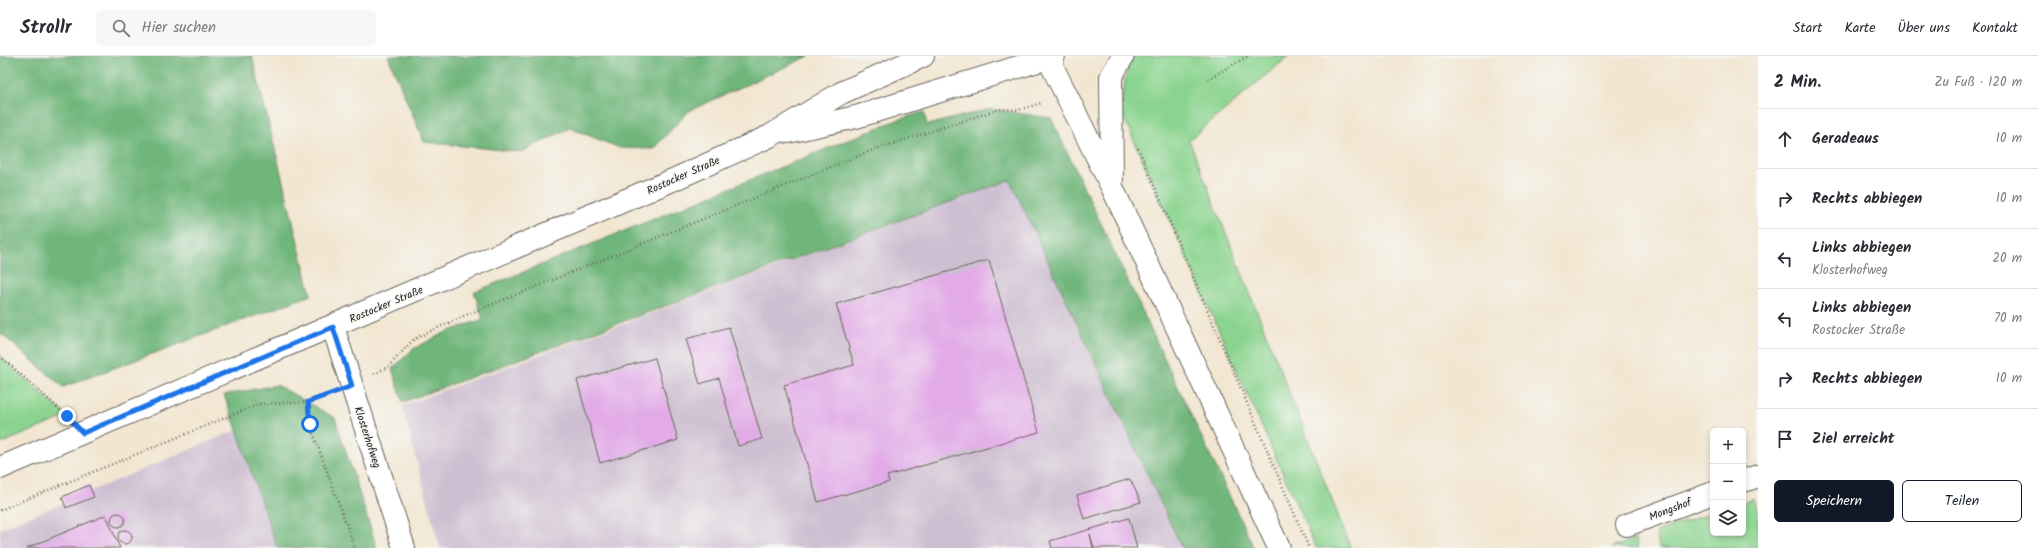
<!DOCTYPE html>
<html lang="de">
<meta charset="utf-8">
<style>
:root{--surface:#fff;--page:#f7f7f7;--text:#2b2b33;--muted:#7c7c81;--line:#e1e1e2;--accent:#111827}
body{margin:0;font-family:Kalam,sans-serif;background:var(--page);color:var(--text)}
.controls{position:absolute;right:12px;bottom:12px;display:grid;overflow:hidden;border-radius:6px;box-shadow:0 2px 6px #0003}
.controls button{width:36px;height:36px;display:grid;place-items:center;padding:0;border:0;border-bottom:1px solid var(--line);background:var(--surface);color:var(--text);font:20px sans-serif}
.stop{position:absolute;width:12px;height:12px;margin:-9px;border:3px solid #1a73e8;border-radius:50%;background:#fff}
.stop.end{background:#1a73e8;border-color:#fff;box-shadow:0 1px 4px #0008}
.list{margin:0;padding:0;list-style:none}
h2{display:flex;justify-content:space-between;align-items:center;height:52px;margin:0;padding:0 16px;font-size:17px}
h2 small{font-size:13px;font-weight:400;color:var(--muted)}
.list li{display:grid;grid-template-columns:26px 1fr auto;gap:12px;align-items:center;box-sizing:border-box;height:60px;padding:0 16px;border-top:1px solid var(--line)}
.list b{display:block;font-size:15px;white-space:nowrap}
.list p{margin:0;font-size:13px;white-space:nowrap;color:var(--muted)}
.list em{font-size:13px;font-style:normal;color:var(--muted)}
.actions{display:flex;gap:8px;padding:12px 16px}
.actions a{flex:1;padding:9px 0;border:1px solid var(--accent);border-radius:6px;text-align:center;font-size:14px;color:var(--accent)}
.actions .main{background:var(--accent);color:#fff}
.icon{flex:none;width:22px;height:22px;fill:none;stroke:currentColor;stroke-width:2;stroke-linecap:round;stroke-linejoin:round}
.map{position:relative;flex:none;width:1758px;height:492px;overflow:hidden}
header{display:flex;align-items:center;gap:24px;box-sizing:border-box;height:56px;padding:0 20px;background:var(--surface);border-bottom:1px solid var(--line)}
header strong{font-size:19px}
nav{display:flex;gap:22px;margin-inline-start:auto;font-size:14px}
.search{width:280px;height:36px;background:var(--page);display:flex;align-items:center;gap:10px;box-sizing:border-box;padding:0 14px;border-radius:6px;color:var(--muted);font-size:15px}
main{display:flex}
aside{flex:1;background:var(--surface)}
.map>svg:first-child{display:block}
</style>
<header>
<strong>Strollr</strong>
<div class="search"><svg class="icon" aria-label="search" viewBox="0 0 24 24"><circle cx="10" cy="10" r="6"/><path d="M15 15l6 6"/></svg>Hier suchen</div>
<nav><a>Start</a><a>Karte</a><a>Über uns</a><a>Kontakt</a></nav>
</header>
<main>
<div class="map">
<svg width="1758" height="492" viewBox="0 0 1758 492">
<rect width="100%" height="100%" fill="#f6f6f2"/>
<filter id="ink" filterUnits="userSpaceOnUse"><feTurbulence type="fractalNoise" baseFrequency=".025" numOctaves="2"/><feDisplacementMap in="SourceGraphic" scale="8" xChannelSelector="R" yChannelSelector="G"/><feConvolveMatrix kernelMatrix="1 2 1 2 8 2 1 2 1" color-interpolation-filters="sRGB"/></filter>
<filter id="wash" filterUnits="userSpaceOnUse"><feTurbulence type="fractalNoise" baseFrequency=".012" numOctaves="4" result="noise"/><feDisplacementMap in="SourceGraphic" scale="16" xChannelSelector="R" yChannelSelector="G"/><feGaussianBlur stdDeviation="0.9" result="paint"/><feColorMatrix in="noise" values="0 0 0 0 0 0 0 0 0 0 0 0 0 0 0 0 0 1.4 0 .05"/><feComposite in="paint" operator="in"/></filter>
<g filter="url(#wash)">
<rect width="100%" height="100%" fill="#f2e6d1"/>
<path fill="#cebed1" d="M1010,124L1182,492H440L402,350Z
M237,374L277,492H0V473Z"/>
<path fill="#8bd48f" stroke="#547856" d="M1133,0H1289L1189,84L1351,492H1316L1120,53L1128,9Z
M0,300L67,360L0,388Z
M1753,442L1758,457V492H1659L1656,476L1713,456V477H1743V446Z
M1635,483L1637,492H1611Z"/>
<path fill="#70b67a" stroke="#46694b" d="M0,0H252L311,239L63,331L0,277Z
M388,0H809L689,55L653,93L620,92L570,72L521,96L424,86Z
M990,53L1051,62L1254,492H1182L1010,124L403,346L392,313L413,293L444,277L483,263L474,236L897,64L924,56L927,69Z
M277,329L335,362L377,492H277L237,374L224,339Z"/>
<g id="blocks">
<path fill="#e2abe8" d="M989,204L1039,376L887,420L889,426L818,446L784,329L854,309L836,248Z
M729,271L762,383L738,390L719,322L700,328L686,283Z
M655,302L678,384L600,407L577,324Z
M1130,423L1141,446L1084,463L1077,439Z
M89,429L94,441L66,452L62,441Z
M111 464a7 7 0 1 1 14 0a7 7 0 1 1-14 0Z
M106,459L120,492H27Z
M1129,462L1137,492H1094L1090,478L1093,492H1052L1050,485Z
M118 481a7 7 0 1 1 14 0a7 7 0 1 1-14 0Z"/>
</g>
</g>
<g filter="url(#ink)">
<use href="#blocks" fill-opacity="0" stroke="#67635b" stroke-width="1"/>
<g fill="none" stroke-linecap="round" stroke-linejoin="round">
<defs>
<path id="minor" d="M788,76L856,61L1054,0
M333,271L404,492
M0,412L675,123L770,80L841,37L923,0
M1743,425L1758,420
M1627,469L1713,437"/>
<path id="major" d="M1047,0L1112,131L1279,492
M1112,124L1111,21L1123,0"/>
</defs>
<use href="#minor" stroke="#67635b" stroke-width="24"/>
<use href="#major" stroke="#67635b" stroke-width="24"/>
<path stroke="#67635b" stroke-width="2.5" stroke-dasharray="1 3" stroke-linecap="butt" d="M1208,23L1248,0
M1138,92L1309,492
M0,300L64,357
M374,318L388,311L414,283L466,259L873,94L1000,53L1018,54L1042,47
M308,346L310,369L355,492
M0,454L259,348L308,346L329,338"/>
<use href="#minor" stroke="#fff" stroke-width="22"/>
<use href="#major" stroke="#fff" stroke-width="22"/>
</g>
</g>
<g fill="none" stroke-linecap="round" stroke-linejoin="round" filter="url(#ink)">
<path stroke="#1a73e8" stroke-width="5" d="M67,360L83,377L333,271L352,330L308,346L310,368"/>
</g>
<g text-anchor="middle" stroke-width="3" stroke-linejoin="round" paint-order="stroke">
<g font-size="11" fill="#1c1c1c" stroke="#f6f6f2">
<text transform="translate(683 119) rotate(-24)" y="4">Rostocker Straße</text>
<text transform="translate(386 248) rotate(-23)" y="4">Rostocker Straße</text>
<text transform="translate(368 381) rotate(72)" y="4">Klosterhofweg</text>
<text transform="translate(1670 453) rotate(-21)" y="4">Mongshof</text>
</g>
</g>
</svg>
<div class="controls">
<button>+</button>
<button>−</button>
<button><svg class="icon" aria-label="layers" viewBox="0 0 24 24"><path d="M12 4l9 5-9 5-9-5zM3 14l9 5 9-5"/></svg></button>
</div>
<div class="stop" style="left:310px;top:368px"></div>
<div class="stop end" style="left:67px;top:360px"></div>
</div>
<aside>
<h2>2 Min.<small>Zu Fuß · 120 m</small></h2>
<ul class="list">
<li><svg class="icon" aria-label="ahead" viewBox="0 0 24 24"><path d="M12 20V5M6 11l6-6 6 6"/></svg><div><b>Geradeaus</b></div><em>10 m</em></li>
<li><svg class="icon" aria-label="right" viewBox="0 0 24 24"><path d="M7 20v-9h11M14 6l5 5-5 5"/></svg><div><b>Rechts abbiegen</b></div><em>10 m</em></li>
<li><svg class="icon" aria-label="left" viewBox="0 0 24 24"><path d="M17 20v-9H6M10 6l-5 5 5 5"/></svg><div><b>Links abbiegen</b><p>Klosterhofweg</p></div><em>20 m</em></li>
<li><svg class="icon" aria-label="left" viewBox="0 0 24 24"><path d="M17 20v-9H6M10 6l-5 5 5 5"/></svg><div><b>Links abbiegen</b><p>Rostocker Straße</p></div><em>70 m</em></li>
<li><svg class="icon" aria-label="right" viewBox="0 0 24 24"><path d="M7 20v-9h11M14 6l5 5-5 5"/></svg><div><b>Rechts abbiegen</b></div><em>10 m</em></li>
<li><svg class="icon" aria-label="arrive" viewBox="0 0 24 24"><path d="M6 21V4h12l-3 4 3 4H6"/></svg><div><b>Ziel erreicht</b></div></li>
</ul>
<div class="actions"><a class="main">Speichern</a><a>Teilen</a></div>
</aside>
</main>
